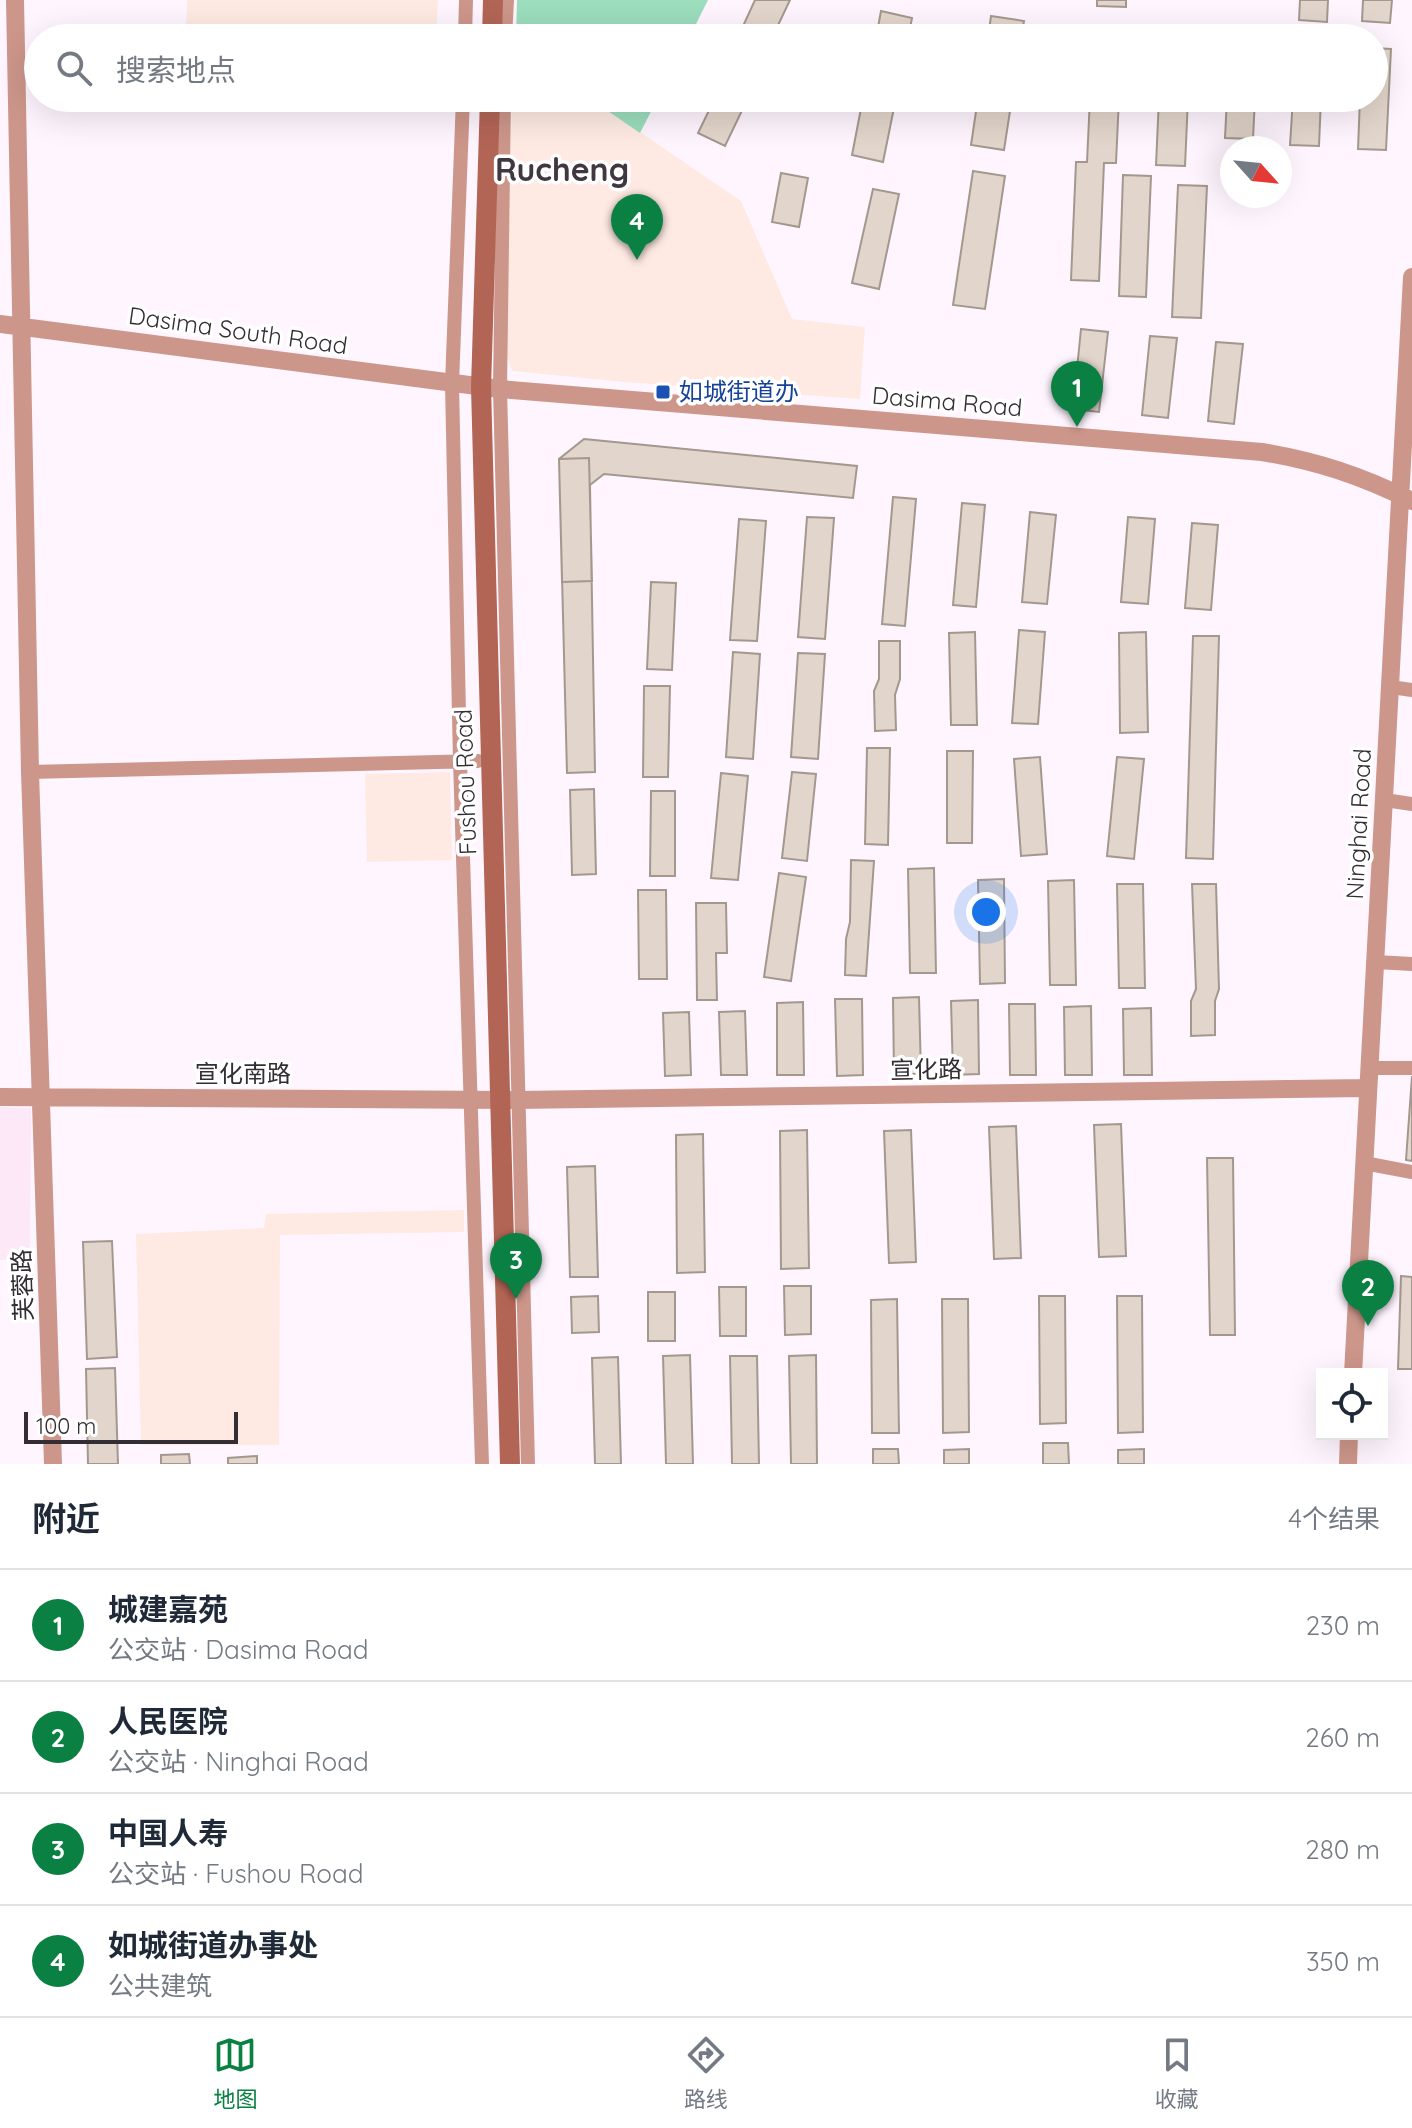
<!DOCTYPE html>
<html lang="zh">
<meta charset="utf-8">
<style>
:root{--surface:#fff;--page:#f6f6f7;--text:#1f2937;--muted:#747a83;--line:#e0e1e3;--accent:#0b8043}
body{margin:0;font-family:Quicksand,"Noto Sans SC",sans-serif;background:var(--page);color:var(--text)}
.controls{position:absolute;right:24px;bottom:24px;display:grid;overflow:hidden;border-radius:0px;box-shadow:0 8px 32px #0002}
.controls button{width:72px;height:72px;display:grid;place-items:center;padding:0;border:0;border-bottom:2px solid var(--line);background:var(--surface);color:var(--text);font:40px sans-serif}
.compass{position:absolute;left:1220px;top:136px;width:72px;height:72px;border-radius:50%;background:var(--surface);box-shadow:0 8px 32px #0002;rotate:117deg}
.scale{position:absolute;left:24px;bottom:20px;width:214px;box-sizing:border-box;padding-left:8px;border:4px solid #332e33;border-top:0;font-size:22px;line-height:28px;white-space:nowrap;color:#332e33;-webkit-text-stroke:6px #fff;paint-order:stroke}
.you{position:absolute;left:986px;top:912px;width:28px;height:28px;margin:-20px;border:6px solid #fff;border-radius:50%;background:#1a73e8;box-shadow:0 0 0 12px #1a73e833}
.badge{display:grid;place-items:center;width:52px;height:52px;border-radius:50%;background:var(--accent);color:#fff;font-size:26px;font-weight:700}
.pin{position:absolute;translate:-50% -66px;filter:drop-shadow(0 2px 4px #0008)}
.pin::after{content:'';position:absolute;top:42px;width:28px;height:24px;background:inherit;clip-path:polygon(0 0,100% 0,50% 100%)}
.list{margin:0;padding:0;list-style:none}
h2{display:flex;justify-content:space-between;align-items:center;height:104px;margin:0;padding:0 32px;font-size:34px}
h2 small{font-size:26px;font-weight:400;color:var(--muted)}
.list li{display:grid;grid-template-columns:52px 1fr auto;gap:24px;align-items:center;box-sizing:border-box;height:112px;padding:0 32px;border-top:2px solid var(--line)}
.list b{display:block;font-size:30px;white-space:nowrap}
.list p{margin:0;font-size:26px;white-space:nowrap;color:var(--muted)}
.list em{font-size:26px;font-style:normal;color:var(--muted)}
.icon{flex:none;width:44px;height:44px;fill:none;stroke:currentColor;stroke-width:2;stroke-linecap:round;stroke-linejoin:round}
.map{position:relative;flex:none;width:1412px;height:1464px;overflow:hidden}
.search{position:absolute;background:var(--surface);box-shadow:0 8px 32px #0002;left:24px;right:24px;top:24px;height:88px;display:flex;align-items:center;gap:20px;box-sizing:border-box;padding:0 28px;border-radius:44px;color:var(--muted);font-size:30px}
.sheet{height:552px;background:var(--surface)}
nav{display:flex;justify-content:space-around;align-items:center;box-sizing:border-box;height:112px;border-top:2px solid var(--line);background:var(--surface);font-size:22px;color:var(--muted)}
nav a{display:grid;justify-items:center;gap:4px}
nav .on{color:var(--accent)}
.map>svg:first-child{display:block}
</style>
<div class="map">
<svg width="1412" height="1464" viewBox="0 0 1412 1464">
<rect width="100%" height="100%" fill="#fff5ff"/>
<path fill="#feeae3" d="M187,0H438L436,38H216L186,34Z
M512,98L593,100L741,201L792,319L865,327L860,399L624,382L512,371L505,349Z
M450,772L452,860L367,862L365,774Z
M464,1210V1232L280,1235L279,1445H141L136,1234L264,1228L266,1214Z"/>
<path fill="#fde8f7" d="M0,1107L31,1108L30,1259L0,1260Z"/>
<path fill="#9bddbd" d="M517,0H708L689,38H516Z
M589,98H658L640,133Z"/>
<path fill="#e2d5cb" stroke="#a4988e" stroke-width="2" d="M755,0H790L772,38L738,37Z
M1097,0H1126V7L1097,6Z
M1300,0H1328L1327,22L1299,20Z
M1363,0H1392L1390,23L1362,21Z
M881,11L912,18L908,38H876Z
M991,16L1024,21L1021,38H988Z
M1093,31L1122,32V38H1093Z
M1161,34L1191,35L1190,38H1161Z
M1374,48L1391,49L1386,150L1358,149L1360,98H1374Z
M715,98H748L725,146L698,133Z
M863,98H896L883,162L852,155Z
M978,98H1012L1004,150L971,145Z
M1090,98H1119L1116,163H1104L1099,281L1071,280L1076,162H1087Z
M1159,98H1188L1185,166L1156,165Z
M1227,98H1255L1253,139L1225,138Z
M1293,98H1321L1319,146L1290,145Z
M973,171L1005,176L985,309L953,305Z
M781,173L808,178L799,227L772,222Z
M1123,175L1151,176L1146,297L1119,296Z
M1178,185L1207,186L1201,318L1172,317Z
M873,189L899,194L879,289L852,283Z
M1081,329L1108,332L1099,412L1073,409Z
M1150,336L1177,338L1168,418L1142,415Z
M1216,342L1243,344L1234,424L1208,421Z
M584,439L857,466L853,498L604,474L590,485L595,772L567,773L559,459Z
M589,458L592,581L562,582L559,459Z
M893,497L916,499L905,626L882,624Z
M962,503L985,505L976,607L953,605Z
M1030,512L1056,515L1047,604L1022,602Z
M807,517L834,518L825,639L798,637Z
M1128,517L1155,519L1148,604L1121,602Z
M739,519L766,521L757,641L730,640Z
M1192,523L1218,525L1211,610L1185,608Z
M651,582L676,583L672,670L647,669Z
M1019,630L1045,632L1038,724L1012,723Z
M975,632L977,725H951L949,633Z
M1146,632L1148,732L1120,733L1119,633Z
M1193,636H1219L1213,859L1186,858Z
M879,641H900V679L895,695L896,730L875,731L874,691L879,679Z
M733,652L760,654L753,759L726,757Z
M798,653L825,654L818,759L791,757Z
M644,686H670L668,777H643Z
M867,748H890L888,845L865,844Z
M947,751H973L972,843H947Z
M1040,757L1047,854L1021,856L1014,759Z
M1117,757L1144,759L1134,859L1107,856Z
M792,772L816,774L807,861L782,858Z
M721,773L748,776L738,880L711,878Z
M594,789L596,874L572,875L570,790Z
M651,791H675V876H650Z
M851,860L874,861L866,976L845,975L846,939L850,922Z
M934,868L936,973H910L908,869Z
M779,873L806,877L791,981L764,977Z
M1004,879L1005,983L980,984L978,880Z
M1074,880L1076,985H1050L1048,881Z
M1117,884H1143L1145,988H1119Z
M1192,884H1216L1219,989L1215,1001V1035L1191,1036V1001L1196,989Z
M638,890H666L667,979H639Z
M696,903H726L727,953H716L717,1000H697Z
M919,997L921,1074H894L893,998Z
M835,999H862L863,1075L837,1076Z
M978,1000L979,1074L953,1075L951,1001Z
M803,1002L804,1075H777V1003Z
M1009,1004H1035L1036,1075H1010Z
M1091,1006L1092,1075H1065L1064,1007Z
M1151,1008L1152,1075H1124L1123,1009Z
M745,1011L747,1075H721L719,1012Z
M689,1012L691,1075L665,1076L663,1013Z
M1412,1076V1161L1406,1160Z
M1121,1124L1126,1256L1099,1257L1094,1125Z
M1016,1126L1021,1258L994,1259L989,1127Z
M807,1130L809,1268L781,1269L780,1131Z
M911,1130L916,1262L889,1263L884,1131Z
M703,1134L705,1272L677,1273L676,1135Z
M1207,1158H1233L1235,1335H1210Z
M595,1166L598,1277H570L567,1167Z
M112,1241L117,1357L87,1359L83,1242Z
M1401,1276L1412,1277V1369H1398Z
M784,1286H811V1334L785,1335Z
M719,1287H746V1336H720Z
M648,1292H675V1341H648Z
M598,1296L599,1332L572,1333L571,1297Z
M1039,1296H1065L1066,1423L1040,1424Z
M1117,1296H1142L1143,1432L1118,1433Z
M897,1299L899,1433H872L871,1300Z
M942,1299H968L969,1432L943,1433Z
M690,1355L693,1464H666L663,1356Z
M816,1355L817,1464H791L789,1356Z
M730,1356H757L759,1464H732Z
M618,1357L621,1464H595L592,1358Z
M115,1368L118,1464H88L86,1369Z
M1043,1443H1068L1069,1464H1043Z
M873,1449H898L899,1464H873Z
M969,1449V1464H944V1450Z
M1144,1449V1464H1118V1450Z
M189,1454L190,1464H161V1455Z
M257,1456V1464H228V1458Z"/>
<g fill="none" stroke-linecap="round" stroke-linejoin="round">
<path stroke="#cd968a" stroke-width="14" d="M465,38L466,0
M505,38L507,0
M463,98L452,384L460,761L482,1464
M504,98L500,389L528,1464
M1391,687L1412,690
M30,772L478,761
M1385,800L1412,804
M1376,962L1412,964
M1368,1068H1412
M1364,1163L1412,1172"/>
<path stroke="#cd968a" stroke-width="18" d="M15,0L30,772L53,1464
M0,324L500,389L1262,452C1317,461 1362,476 1412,501
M0,1097L517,1100L1367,1088
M1353,1374L1412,277
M1348,1464L1349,1434"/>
<path stroke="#b36555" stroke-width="20" d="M492,38L493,0
M490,98L481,387L510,1464"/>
</g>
<rect fill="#1a4fb4" stroke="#fff" stroke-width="3" x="655" y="384" width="16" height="16" rx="4"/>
<g text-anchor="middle" stroke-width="7" stroke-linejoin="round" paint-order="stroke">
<g font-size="24" fill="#332e33" stroke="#fff">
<text transform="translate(238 331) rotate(8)" y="8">Dasima South Road</text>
<text transform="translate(947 402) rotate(5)" y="8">Dasima Road</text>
<text transform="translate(466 782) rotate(-92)" y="8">Fushou Road</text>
<text transform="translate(1359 824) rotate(-87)" y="8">Ninghai Road</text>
<text transform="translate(926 1070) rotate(-1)" y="8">宣化路</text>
<text x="243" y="1082">宣化南路</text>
<text transform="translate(23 1285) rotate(-92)" y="8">芙蓉路</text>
</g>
<g font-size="24" fill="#164399" stroke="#fff" text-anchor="start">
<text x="679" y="400">如城街道办</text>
</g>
<g font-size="32" font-weight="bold" fill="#403741" stroke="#fff">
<text x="562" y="181">Rucheng</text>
</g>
</g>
</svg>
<div class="controls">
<button><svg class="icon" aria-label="locate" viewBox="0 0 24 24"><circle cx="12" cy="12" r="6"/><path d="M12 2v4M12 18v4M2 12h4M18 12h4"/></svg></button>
</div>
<svg class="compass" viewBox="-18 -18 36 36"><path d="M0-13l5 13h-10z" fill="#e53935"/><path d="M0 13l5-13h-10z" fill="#747a83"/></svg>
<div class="scale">100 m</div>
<div class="you"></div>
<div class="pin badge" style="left:1077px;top:427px">1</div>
<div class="pin badge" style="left:1368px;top:1326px">2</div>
<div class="pin badge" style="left:516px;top:1299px">3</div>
<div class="pin badge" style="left:637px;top:260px">4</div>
<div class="search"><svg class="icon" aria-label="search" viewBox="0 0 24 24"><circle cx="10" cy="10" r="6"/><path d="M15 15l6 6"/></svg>搜索地点</div>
</div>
<section class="sheet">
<h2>附近<small>4个结果</small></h2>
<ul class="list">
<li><span class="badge">1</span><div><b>城建嘉苑</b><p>公交站 · Dasima Road</p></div><em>230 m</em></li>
<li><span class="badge">2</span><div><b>人民医院</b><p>公交站 · Ninghai Road</p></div><em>260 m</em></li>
<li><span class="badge">3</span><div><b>中国人寿</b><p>公交站 · Fushou Road</p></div><em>280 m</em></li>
<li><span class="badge">4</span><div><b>如城街道办事处</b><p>公共建筑</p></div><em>350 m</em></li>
</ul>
</section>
<nav>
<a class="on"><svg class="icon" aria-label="map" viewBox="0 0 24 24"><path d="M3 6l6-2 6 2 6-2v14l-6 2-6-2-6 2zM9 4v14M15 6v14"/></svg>地图</a>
<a><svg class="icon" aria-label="directions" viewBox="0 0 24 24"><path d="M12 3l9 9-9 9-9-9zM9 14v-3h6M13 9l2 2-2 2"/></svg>路线</a>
<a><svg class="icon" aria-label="saved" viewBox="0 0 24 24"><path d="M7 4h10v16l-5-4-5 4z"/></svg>收藏</a>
</nav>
